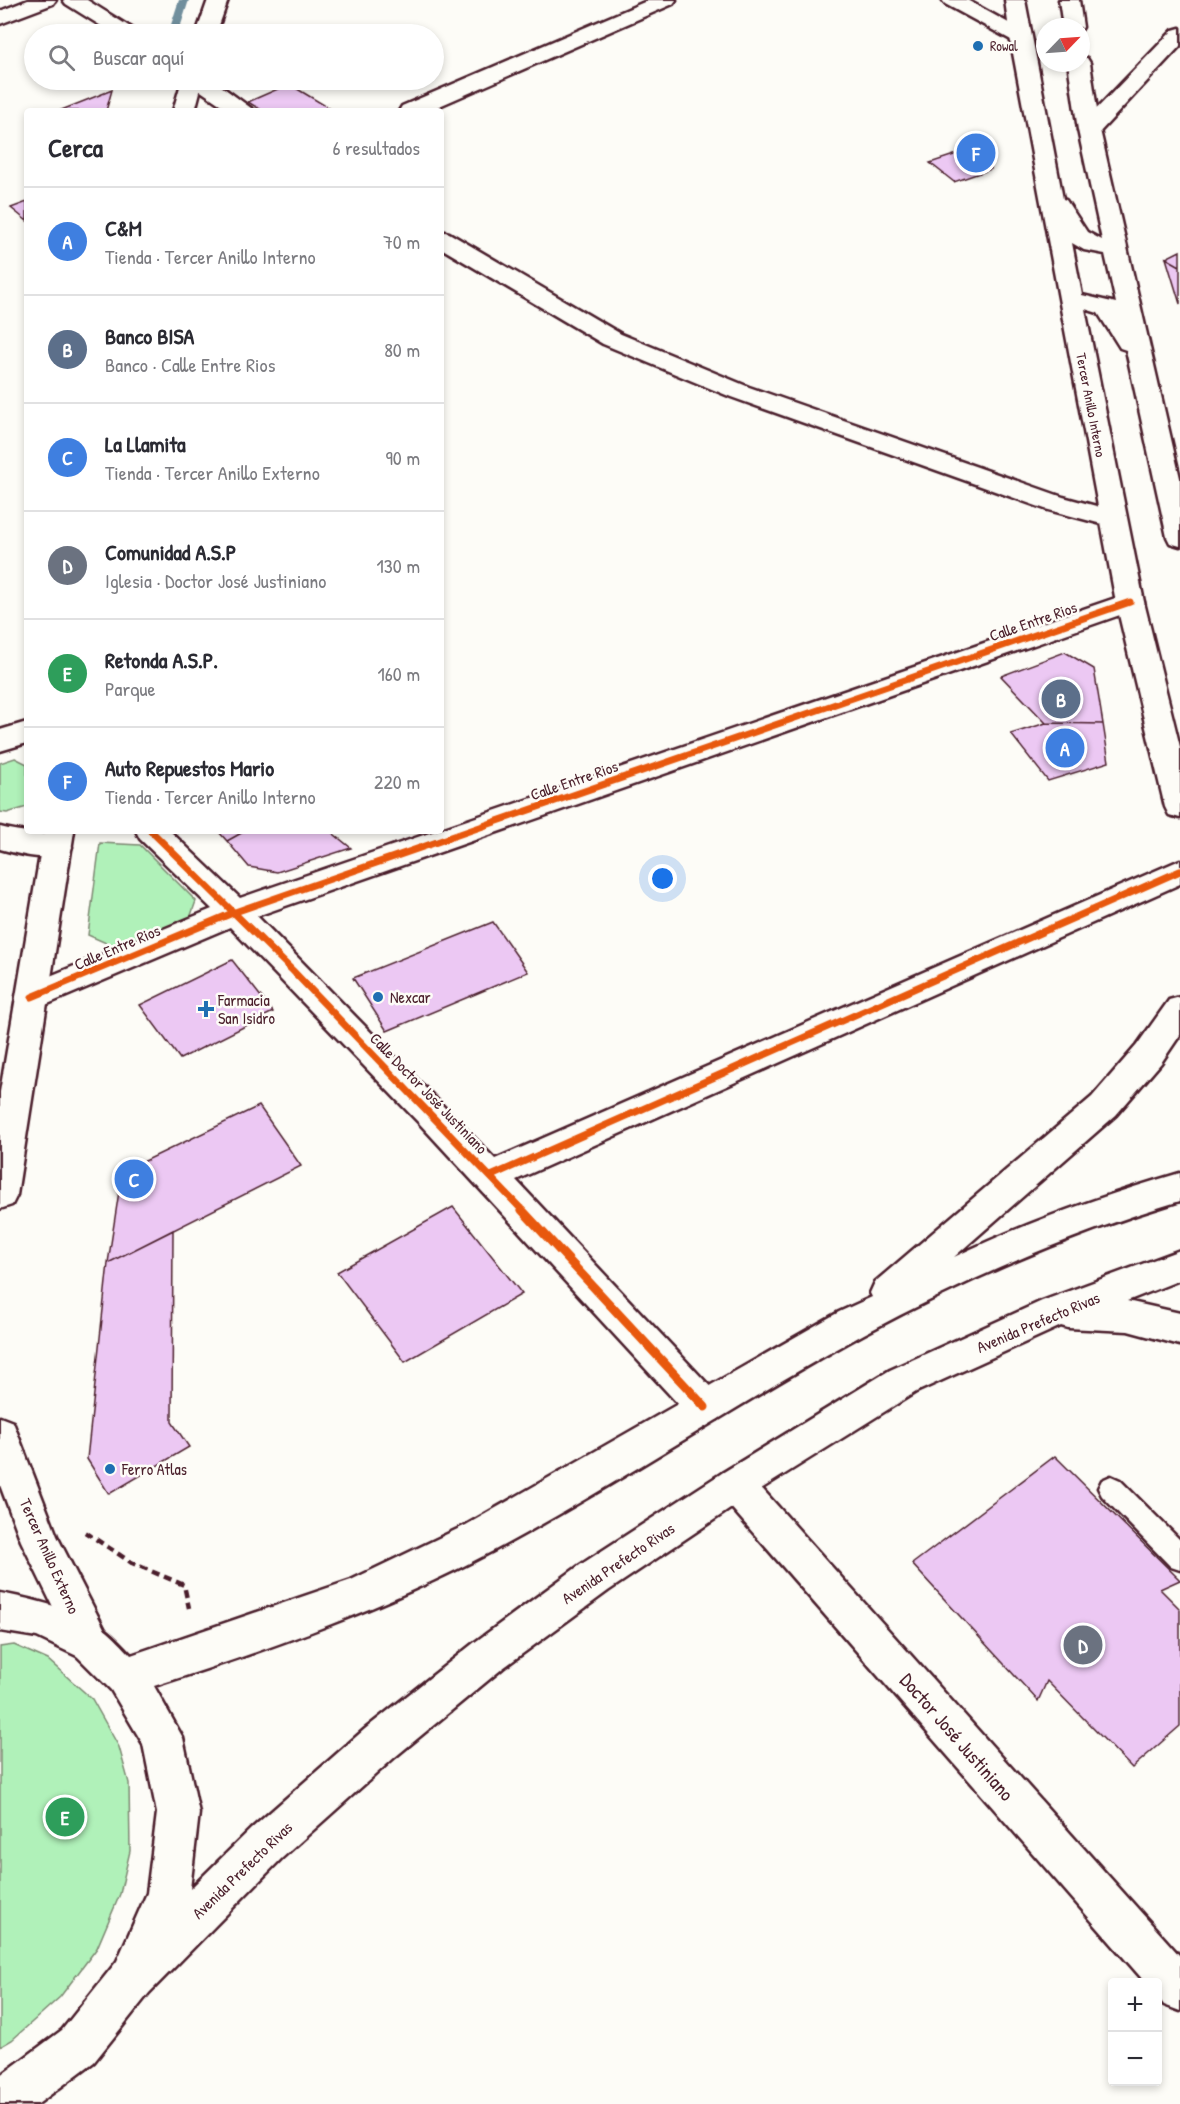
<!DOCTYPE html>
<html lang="es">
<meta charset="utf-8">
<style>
:root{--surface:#fff;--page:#f7f7f7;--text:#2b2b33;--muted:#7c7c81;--line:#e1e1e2;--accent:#db2777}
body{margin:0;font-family:"Patrick Hand",sans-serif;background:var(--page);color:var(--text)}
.controls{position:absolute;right:18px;bottom:18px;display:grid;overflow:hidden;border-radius:6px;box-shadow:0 3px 9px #0003}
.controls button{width:54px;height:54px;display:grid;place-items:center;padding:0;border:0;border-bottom:2px solid var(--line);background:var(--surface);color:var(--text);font:30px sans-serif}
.compass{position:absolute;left:1036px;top:18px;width:54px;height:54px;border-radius:50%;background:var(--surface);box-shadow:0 3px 9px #0003;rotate:65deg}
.you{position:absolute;left:663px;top:879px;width:21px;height:21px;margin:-15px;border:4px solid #fff;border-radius:50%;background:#1a73e8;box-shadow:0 0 0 9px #1a73e833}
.badge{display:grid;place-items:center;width:39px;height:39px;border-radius:50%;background:var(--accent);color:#fff;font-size:20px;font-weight:700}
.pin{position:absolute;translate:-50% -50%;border:3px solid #fff;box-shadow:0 2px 6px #0006}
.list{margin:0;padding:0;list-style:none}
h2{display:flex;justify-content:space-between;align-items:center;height:78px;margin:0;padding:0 24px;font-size:26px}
h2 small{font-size:20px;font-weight:400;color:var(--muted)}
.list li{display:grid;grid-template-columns:39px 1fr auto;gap:18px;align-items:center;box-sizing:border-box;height:108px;padding:0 24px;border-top:2px solid var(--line)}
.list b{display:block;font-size:22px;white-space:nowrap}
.list p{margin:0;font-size:20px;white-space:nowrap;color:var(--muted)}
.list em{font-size:20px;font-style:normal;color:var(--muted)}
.icon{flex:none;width:33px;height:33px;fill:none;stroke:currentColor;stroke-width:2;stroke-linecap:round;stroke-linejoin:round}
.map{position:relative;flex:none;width:1180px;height:2104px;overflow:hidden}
.search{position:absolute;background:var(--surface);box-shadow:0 3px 9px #0003;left:24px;top:24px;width:420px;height:66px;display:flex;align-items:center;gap:15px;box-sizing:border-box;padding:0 21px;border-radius:33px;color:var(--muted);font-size:22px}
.panel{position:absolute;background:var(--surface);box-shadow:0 3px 9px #0003;left:24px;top:108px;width:420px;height:726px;border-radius:6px}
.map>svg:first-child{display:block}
</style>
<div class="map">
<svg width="1180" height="2104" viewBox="0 0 1180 2104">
<rect width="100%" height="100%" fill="#fdfcf7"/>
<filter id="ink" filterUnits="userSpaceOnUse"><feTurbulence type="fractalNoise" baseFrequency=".0167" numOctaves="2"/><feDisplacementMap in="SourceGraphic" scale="12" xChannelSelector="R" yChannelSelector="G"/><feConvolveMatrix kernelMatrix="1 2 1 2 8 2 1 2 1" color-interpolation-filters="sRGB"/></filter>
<g filter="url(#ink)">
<path fill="#b0f1b9" stroke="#7d8872" stroke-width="1.5" d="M15,758L27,764V807L7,813L0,812V763Z
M100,843L140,845L196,901L189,921L115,947L88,935Z
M14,1645L48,1660L92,1699L119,1747L129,1783L130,1851L120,1894L97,1948L60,1997L12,2040L0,2047V1647Z"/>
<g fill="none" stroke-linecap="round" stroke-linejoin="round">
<path fill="#718f9d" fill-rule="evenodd" d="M179,0H189L179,31L174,34L169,31Z"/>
</g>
<path fill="#ecc8f3" stroke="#4a1f2b" stroke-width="1.5" d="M289,84L334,111H263L248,102Z
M112,90L106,111H59Z
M990,143L991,169L954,182L930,163Z
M27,202V221L11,208Z
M1180,251V266L1166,258Z
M1166,258L1180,266V304Z
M1065,652L1094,669L1103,724L1046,723L1001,676Z
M1046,723L1103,724L1109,762L1048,781L1011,734Z
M218,831H245L227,841Z
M245,831H330L351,848L277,872L249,867L227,841Z
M493,922L528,972L387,1031L353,978Z
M232,960L273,1012L180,1059L140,1005Z
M259,1106L301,1166L108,1263L122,1172Z
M453,1207L522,1294L405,1362L337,1272Z
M173,1230L172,1422L189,1447L109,1494L87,1459L108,1263Z
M1055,1456L1180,1580L1160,1589L1180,1609V1726L1132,1768L1047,1681L1038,1701L912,1564Z"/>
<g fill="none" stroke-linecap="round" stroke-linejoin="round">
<defs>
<path id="service" d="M1111,1476L1120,1480L1180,1540V1570L1171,1567L1102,1496L1098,1488L1102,1480Z"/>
<path id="minor" d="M28,0H56L53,4L0,24V11Z
M63,0H87L135,30L138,34H114L66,4Z
M649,0H676L673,4L428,111H399L402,106Z
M942,0H967L1027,33L1030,37L1027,41L1020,43L1013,41L945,4Z
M1180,28V46L1097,135L1089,137L1081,135L1078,130L1081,125L1173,30Z
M190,80H213L255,111H230L192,85Z
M441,231L449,233L621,334L749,387L1063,497L1122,513L1126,519L1122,525L1113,527L1045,509L731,397L603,344L441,248Z
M1130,593L1140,596L1144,602L1140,608L257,916L495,1159L1180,860V884L516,1180L718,1395L724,1407L718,1419L705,1423L692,1419L420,1124L230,927L43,1006L32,1009L21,1006L16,997L21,988L212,909L140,839L136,831H170L240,898Z
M27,722V743L0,751V730Z
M0,827C22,833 46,833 68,839L72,847L68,855C46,861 21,855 0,849Z
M735,1468L748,1473L1180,1956V2011L1164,2005L1158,1997V1982H1145L722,1497L716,1485L722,1473Z"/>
<path id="tertiary" d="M208,0H228L216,34H196Z
M182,80H203L195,111H173Z
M44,831H74L17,1195L12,1205L0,1209V1092Z
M0,1417L13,1422L57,1536L105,1630L111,1643L105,1656L91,1662L77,1656L21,1541L0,1485Z"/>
<path id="secondary" d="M1005,0H1025L1063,199L1066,200L1087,232L1102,240L1078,130L1068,63H1081V57L1087,58L1090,63L1100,130L1180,478V546L1170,543L1167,537L1126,350L1120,348L1098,313L1085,309L1144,602L1180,747V818L1169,815L1165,807L1116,602L1010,37ZM1072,243L1084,250L1105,254L1116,303L1082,295Z
M1059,0H1079L1083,27L1081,30V27H1063Z
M1180,997V1035L1161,1063L1116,1115L954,1257C1027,1222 1102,1196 1180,1173V1201C1070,1234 965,1280 864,1334C739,1402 619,1484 493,1551C385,1608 270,1649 154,1686L183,1738L199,1813L190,1889L251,1829L365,1729L475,1642L580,1565L722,1473L890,1370L1042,1301L1180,1250V1280L1127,1301L1180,1313V1345L1128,1331L1068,1328L1061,1326L916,1392L748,1497L608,1591L503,1668L395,1757L281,1859L149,1993L94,2062L38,2104H0V2076L62,2030L117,1961L147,1893L157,1813L143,1744L111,1690L77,1656L37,1637L0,1631V1593C37,1600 73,1609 104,1629C114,1636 123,1647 131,1655L351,1580L466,1525L839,1312L872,1297L870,1293L875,1282L1092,1097L1137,1045L1169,1000Z"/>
</defs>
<use href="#service" stroke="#4a1f2b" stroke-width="5"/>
<use href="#minor" stroke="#4a1f2b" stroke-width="5"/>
<use href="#tertiary" stroke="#4a1f2b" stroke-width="5"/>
<use href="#secondary" stroke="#4a1f2b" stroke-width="5"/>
<path stroke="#4a1f2b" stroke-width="4.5" stroke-dasharray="8 5" stroke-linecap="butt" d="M85,1532L132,1563L184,1585L189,1608"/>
<use href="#service" fill="#fdfcf7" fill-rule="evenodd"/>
<use href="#minor" fill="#fdfcf7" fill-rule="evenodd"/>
<use href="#tertiary" fill="#fdfcf7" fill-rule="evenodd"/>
<use href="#secondary" fill="#fdfcf7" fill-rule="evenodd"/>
<defs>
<path id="cycleway-far1" d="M151,831L293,971L523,1211
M32,997L235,912L1130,602
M491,1176L1180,871"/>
<path id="cycleway" d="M522,1210L705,1407"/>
</defs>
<use href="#cycleway-far1" stroke="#fdfcf7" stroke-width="10"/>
<use href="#cycleway" stroke="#fdfcf7" stroke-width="13"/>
<use href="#cycleway-far1" stroke="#e8590c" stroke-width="7"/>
<use href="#cycleway" stroke="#e8590c" stroke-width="9"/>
</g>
</g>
<g fill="#1f6fb2" stroke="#fdfcf7" stroke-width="2">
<circle cx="978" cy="46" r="6"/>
<circle cx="378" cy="997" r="6"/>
<path d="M203 1000h6v6h6v6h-6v6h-6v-6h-6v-6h6z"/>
<circle cx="110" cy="1469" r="6"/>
</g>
<g text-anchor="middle" stroke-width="5" stroke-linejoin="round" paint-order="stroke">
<g font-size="14" fill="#4a1f2b" stroke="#fdfcf7" text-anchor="start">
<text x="990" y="51">Rowal</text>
</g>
<g font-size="14" fill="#4a1f2b" stroke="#fdfcf7">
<text transform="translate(1091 405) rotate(79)" y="5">Tercer Anillo Interno</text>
</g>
<g font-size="16" fill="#4a1f2b" stroke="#fdfcf7">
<text transform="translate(1033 621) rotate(-19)" y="6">Calle Entre Rios</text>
<text transform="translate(574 780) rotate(-19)" y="6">Calle Entre Rios</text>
<text transform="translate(117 947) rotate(-23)" y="6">Calle Entre Rios</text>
<text transform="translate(429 1093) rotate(46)" y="6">Calle Doctor José Justiniano</text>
<text transform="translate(1038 1322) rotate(-23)" y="6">Avenida Prefecto Rivas</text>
<text transform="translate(50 1556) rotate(66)" y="6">Tercer Anillo Externo</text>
<text transform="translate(618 1563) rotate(-34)" y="6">Avenida Prefecto Rivas</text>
<text transform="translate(242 1870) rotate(-44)" y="6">Avenida Prefecto Rivas</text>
</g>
<g font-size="16" fill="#4a1f2b" stroke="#fdfcf7" text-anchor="start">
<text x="390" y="1003">Nexcar</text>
<text x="218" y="1006">Farmacia<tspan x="218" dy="18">San Isidro</tspan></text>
<text x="122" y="1475">Ferro Atlas</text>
</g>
<g font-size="20" fill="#4a1f2b" stroke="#fdfcf7">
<text transform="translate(957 1737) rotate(49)" y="7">Doctor José Justiniano</text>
</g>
</g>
</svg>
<div class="controls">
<button>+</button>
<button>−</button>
</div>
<svg class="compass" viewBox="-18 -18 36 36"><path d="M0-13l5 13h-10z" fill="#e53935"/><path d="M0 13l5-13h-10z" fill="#7c7c81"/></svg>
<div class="you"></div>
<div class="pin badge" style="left:1065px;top:748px;background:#3f7fe0">A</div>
<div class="pin badge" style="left:1061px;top:699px;background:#5c6f8a">B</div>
<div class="pin badge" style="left:134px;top:1179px;background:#3f7fe0">C</div>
<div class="pin badge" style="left:1083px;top:1645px;background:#6b7280">D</div>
<div class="pin badge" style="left:65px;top:1817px;background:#2e9e5b">E</div>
<div class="pin badge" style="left:976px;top:153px;background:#3f7fe0">F</div>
<div class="search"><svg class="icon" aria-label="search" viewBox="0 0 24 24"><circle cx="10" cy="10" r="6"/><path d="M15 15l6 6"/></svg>Buscar aquí</div>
<section class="panel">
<h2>Cerca<small>6 resultados</small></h2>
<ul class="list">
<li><span class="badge" style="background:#3f7fe0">A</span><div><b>C&amp;M</b><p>Tienda · Tercer Anillo Interno</p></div><em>70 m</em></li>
<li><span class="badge" style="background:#5c6f8a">B</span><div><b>Banco BISA</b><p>Banco · Calle Entre Rios</p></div><em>80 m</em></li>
<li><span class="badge" style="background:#3f7fe0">C</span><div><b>La Llamita</b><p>Tienda · Tercer Anillo Externo</p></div><em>90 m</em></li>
<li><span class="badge" style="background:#6b7280">D</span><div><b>Comunidad A.S.P</b><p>Iglesia · Doctor José Justiniano</p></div><em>130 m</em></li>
<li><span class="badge" style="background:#2e9e5b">E</span><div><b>Retonda A.S.P.</b><p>Parque</p></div><em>160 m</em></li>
<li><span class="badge" style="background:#3f7fe0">F</span><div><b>Auto Repuestos Mario</b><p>Tienda · Tercer Anillo Interno</p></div><em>220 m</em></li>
</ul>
</section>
</div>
